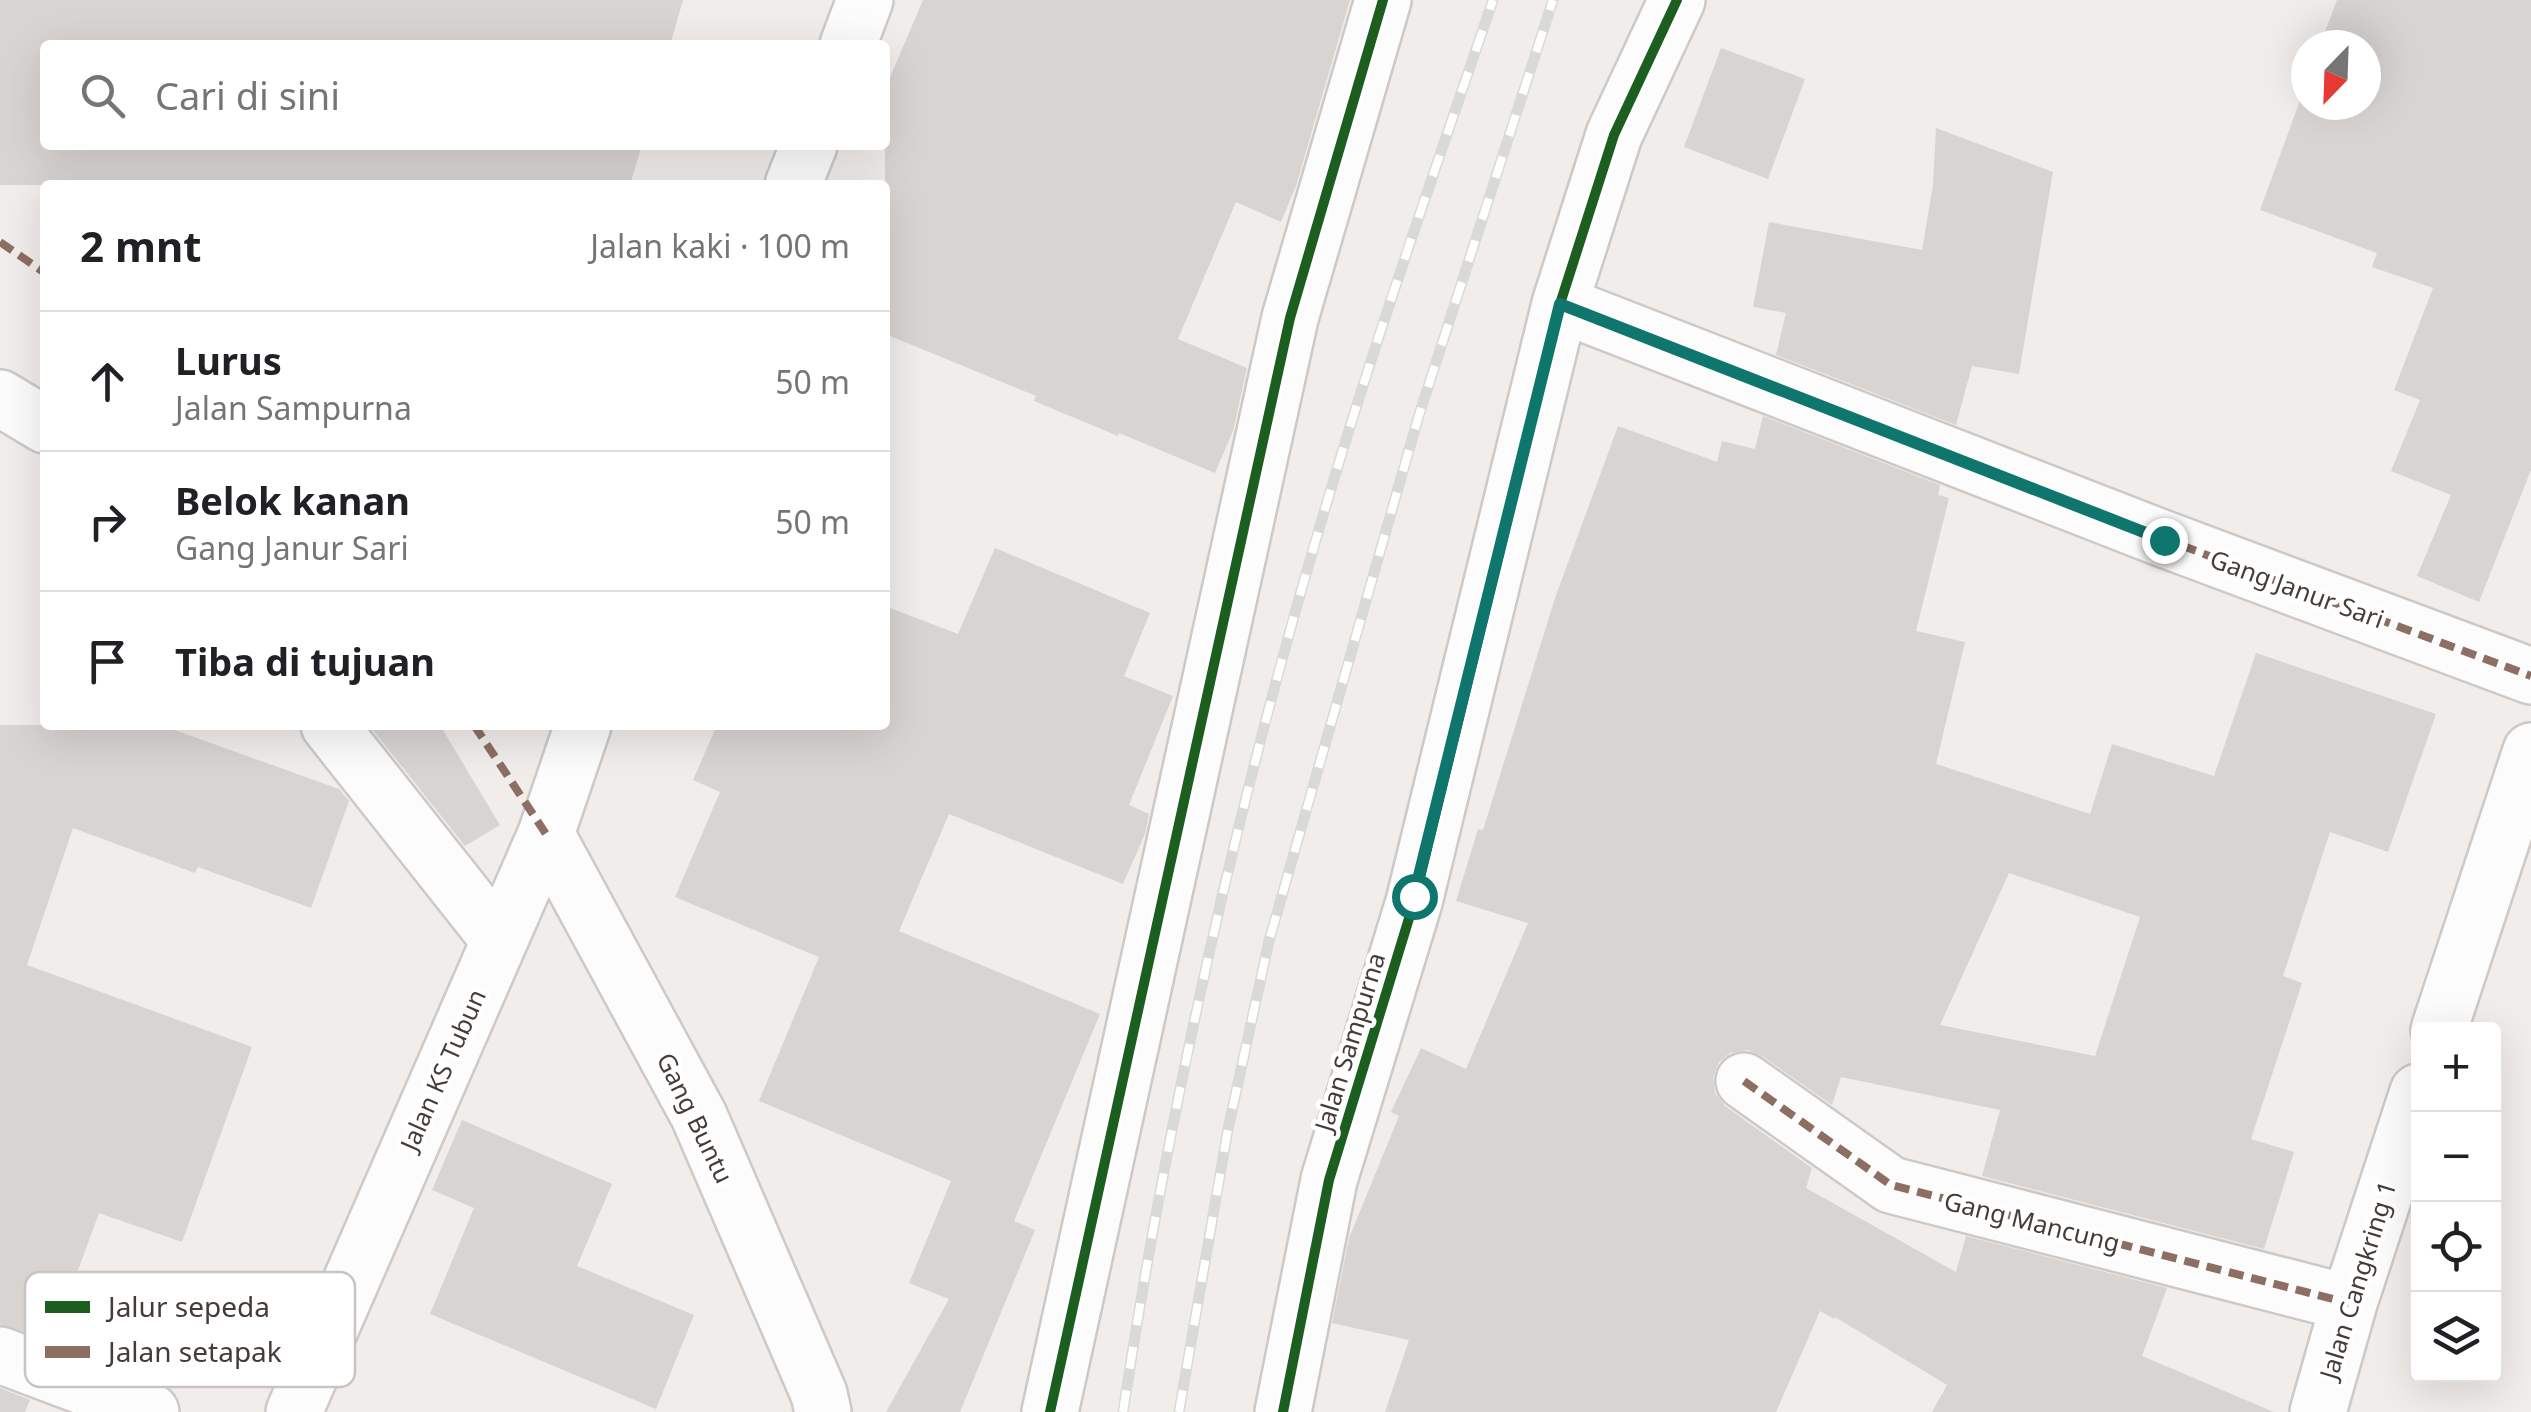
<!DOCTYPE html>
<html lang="id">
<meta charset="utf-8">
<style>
:root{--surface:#fff;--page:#f6f6f6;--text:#202124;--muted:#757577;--line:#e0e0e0}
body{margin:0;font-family:"Noto Sans",sans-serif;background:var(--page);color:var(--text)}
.controls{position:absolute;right:30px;bottom:30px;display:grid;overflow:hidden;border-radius:10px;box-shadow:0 10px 40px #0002}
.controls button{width:90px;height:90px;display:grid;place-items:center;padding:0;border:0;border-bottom:2px solid var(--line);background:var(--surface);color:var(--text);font:50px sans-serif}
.compass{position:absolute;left:2291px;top:30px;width:90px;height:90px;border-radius:50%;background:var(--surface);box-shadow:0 10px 40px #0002;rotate:203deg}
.stop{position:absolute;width:30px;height:30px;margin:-22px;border:8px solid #0f766e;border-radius:50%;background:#fff}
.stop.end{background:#0f766e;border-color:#fff;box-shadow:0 2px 10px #0008}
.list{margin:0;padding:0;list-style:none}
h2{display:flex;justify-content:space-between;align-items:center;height:130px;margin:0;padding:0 40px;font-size:42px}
h2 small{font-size:32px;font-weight:400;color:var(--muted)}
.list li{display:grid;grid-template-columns:65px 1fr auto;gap:30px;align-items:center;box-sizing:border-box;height:140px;padding:0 40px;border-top:2px solid var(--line)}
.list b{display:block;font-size:38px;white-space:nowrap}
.list p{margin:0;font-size:32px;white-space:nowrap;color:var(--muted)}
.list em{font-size:32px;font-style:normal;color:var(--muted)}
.icon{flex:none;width:55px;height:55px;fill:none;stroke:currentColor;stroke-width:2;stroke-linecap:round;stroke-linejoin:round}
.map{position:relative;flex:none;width:2531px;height:1412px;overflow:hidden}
.search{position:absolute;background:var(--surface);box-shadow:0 10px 40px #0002;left:40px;top:40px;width:850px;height:110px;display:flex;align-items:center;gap:25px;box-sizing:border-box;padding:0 35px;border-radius:10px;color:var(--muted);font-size:38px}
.panel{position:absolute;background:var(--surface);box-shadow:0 10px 40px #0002;left:40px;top:180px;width:850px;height:550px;border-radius:10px}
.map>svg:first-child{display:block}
</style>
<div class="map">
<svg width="2531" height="1412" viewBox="0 0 2531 1412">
<rect width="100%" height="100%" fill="#f0edeb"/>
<path fill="#d8d4d2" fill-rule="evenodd" d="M0,0H683L670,45H45V145H642L630,185H0Z
M923,0H1350L1296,186L1281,222L1236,202L1178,339L1247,368L1233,431L1215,473L1119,433L1118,436L1034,401L1036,396L885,334V89Z
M2337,0H2531V470L2479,602L2417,576L2451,495L2391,471L2420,400L2394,390L2433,288L2372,267L2377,253L2260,210L2306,84V105H2366V45H2320Z
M1721,48L1805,79L1768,179L1684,147Z
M1936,128L2053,172L2019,374L1972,366L1956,425L1776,355L1786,313L1753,307L1769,222L1922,250L1933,184Z
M1763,416L1940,485L1938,495L1949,498L1916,631L1965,642L1936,764L2090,814L2112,744L2214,776L2256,653L2436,714L2388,852L2330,832L2283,976L2302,983L2251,1139L2294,1152L2264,1249L1982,1176L2000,1110L1841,1077L1832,1105L1762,1056L1748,1050L1730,1053L1719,1062L1713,1077L1715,1093L1725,1106L1812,1168L1806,1188L1956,1272L1966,1236L2167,1288L2142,1356L2274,1412H1932L1947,1385L1835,1317L1834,1319L1820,1311L1776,1412H1385L1409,1340L1332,1323L1349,1238L1399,1116L1391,1112L1421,1048L1466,1069L1528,923L1456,901L1478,829L1483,830L1555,598L1618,426L1717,462L1722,441L1755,449ZM2009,873L2140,917L2095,1056L1940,1025Z
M995,548L1150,613L1124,676L1173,696L1129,805L1149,814L1145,834L1123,884L949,814L899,931L1100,1014L1014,1221L1035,1230L960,1412H886L949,1299L909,1283L951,1181L759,1101L819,957L675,897L720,792L693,780L717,725H885V606L958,634Z
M0,725H161L339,789L349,801L311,908L198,867L195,873L73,828L27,965L252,1047L182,1242L99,1213L52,1341L0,1325Z
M369,725H440L500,825L465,846Z
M462,1120L612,1184L577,1266L694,1315L656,1409L430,1314L474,1208L432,1190Z
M0,1388L30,1400L25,1412H0Z"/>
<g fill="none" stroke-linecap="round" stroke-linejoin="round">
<defs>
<path id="minor" d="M848,45L865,0
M793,185L809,145
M1560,304L2164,539L2531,676
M0,398L45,425
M329,725L499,940
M546,834L699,1116L819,1394L823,1412
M2439,1030L2531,751
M1744,1081L1891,1185L2349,1303
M0,1355L151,1412
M294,1412L546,834L583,725
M1050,1412L1290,318L1383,0
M1283,1412L1329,1180L1414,902L1560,304L1614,135L1677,0
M2318,1412L2349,1303L2418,1092"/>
</defs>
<use href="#minor" stroke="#cdc9c7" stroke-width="60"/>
<use href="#minor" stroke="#fdfcfc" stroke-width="55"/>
<defs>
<path id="rail" d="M1123,1412C1175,1069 1255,726 1360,395C1402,263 1448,132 1493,0
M1179,1412L1228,1129L1269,941L1419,415L1553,0"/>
</defs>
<use href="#rail" stroke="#d9d9d8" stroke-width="11"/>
<use href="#rail" stroke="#fff" stroke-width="8" stroke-dasharray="22" stroke-linecap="butt"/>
<path stroke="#8d6e63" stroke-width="8" stroke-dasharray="15 8" stroke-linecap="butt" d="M0,242L45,273
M1560,304L2164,539L2531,676
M474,725L546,834
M1744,1081L1891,1185L2349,1303"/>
<defs>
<path id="cycleway" d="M1050,1412L1290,318L1383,0
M1283,1412L1329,1180L1414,902L1560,304L1614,135L1677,0"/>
</defs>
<use href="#cycleway" stroke="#fff" stroke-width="16"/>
<use href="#cycleway" stroke="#1b5e20" stroke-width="10"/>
</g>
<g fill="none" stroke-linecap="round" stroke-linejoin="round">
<path stroke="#0f766e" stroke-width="12" d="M1414,896L1560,304L2164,540"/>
</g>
<g text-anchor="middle" stroke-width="9" stroke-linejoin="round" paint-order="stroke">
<g font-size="25" fill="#463c37" stroke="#fff">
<text transform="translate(2297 589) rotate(20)" y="9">Gang Janur Sari</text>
<text transform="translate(1350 1042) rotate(-73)" y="9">Jalan Sampurna</text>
<text transform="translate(443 1070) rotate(-66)" y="9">Jalan KS Tubun</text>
<text transform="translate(695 1118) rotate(64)" y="9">Gang Buntu</text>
<text transform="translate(2032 1222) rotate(14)" y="9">Gang Mancung</text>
<text transform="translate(2358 1280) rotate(-73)" y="9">Jalan Cangkring 1</text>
</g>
</g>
<rect x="25" y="1272" width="330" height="115" rx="15" fill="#fff" stroke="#c8c4c3" stroke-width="2.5"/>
<rect x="45" y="1301" width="45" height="12" fill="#1b5e20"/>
<rect x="45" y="1346" width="45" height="12" fill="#8d6e63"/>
<g font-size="28" fill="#463c37">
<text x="108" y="1317">Jalur sepeda</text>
<text x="108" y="1362">Jalan setapak</text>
</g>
</svg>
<div class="controls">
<button>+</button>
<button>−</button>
<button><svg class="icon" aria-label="locate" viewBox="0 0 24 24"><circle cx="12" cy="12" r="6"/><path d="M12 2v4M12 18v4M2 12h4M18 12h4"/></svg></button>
<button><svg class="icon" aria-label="layers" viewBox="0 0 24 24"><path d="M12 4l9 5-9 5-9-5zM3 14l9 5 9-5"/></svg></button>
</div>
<svg class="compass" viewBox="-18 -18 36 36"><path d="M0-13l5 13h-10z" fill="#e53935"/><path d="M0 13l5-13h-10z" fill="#757577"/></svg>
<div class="stop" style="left:1414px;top:896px"></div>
<div class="stop end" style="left:2164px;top:540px"></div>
<div class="search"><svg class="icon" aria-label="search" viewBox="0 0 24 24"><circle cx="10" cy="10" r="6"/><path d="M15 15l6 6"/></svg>Cari di sini</div>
<section class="panel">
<h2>2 mnt<small>Jalan kaki · 100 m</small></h2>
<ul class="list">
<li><svg class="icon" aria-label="ahead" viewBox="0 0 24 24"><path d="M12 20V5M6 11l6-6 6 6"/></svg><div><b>Lurus</b><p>Jalan Sampurna</p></div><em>50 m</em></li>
<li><svg class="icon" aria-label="right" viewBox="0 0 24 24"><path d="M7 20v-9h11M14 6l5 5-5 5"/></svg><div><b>Belok kanan</b><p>Gang Janur Sari</p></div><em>50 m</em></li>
<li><svg class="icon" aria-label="arrive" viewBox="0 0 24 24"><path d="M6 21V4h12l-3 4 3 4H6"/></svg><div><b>Tiba di tujuan</b></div></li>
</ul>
</section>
</div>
